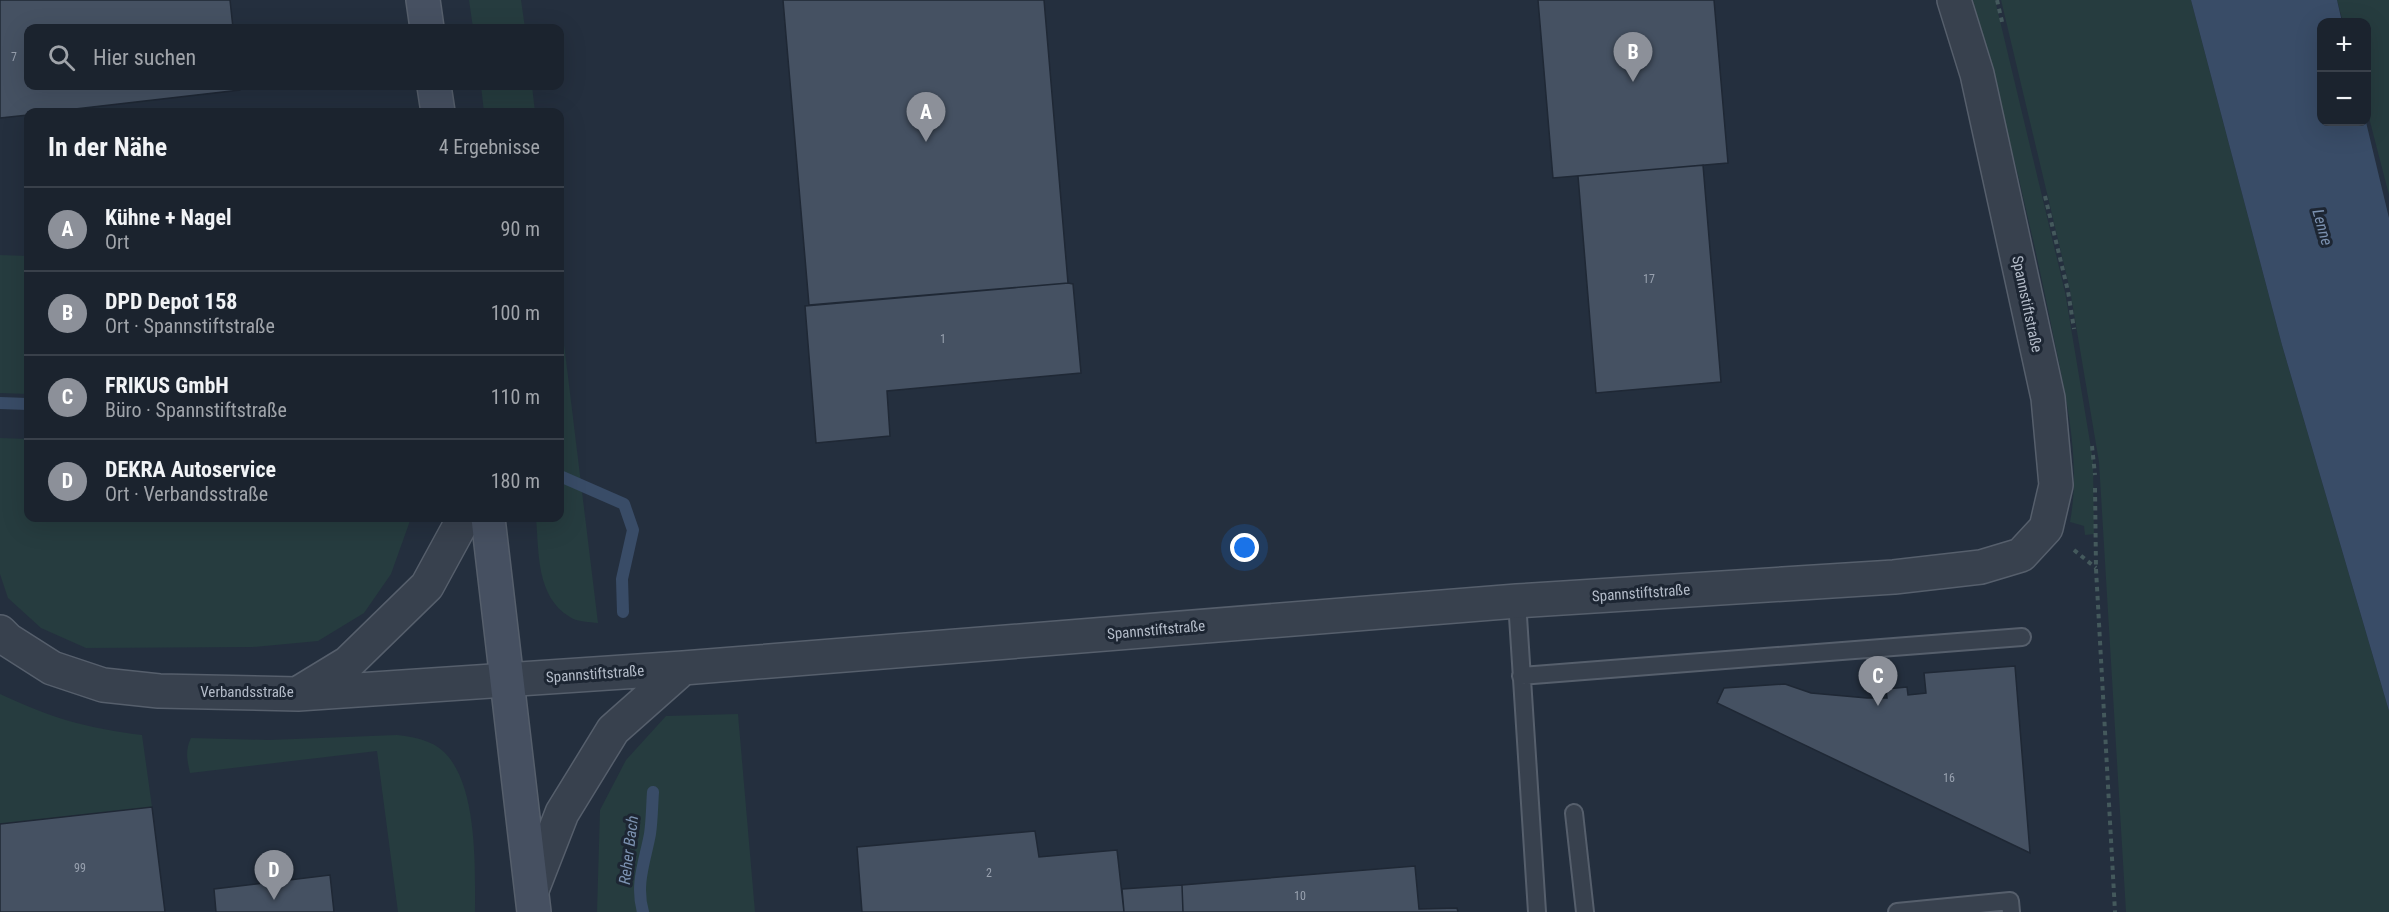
<!DOCTYPE html>
<html lang="de">
<meta charset="utf-8">
<style>
:root{--surface:#1b232e;--page:#242b36;--text:#f1f3f6;--muted:#a0a4aa;--line:#39404a;--accent:#8c9099}
body{margin:0;font-family:"Roboto Condensed",sans-serif;background:var(--page);color:var(--text)}
.controls{position:absolute;right:18px;top:18px;display:grid;overflow:hidden;border-radius:12px;box-shadow:0 6px 24px #0002}
.controls button{width:54px;height:54px;display:grid;place-items:center;padding:0;border:0;border-bottom:2px solid var(--line);background:var(--surface);color:var(--text);font:30px sans-serif}
.you{position:absolute;left:1245px;top:548px;width:21px;height:21px;margin:-15px;border:4px solid #fff;border-radius:50%;background:#1a73e8;box-shadow:0 0 0 9px #1a73e833}
.badge{display:grid;place-items:center;width:39px;height:39px;border-radius:50%;background:var(--accent);color:#fff;font-size:20px;font-weight:700}
.pin{position:absolute;translate:-50% -50px;filter:drop-shadow(0 2px 3px #0008)}
.pin::after{content:'';position:absolute;top:32px;width:21px;height:18px;background:inherit;clip-path:polygon(0 0,100% 0,50% 100%)}
.list{margin:0;padding:0;list-style:none}
h2{display:flex;justify-content:space-between;align-items:center;height:78px;margin:0;padding:0 24px;font-size:26px}
h2 small{font-size:20px;font-weight:400;color:var(--muted)}
.list li{display:grid;grid-template-columns:39px 1fr auto;gap:18px;align-items:center;box-sizing:border-box;height:84px;padding:0 24px;border-top:2px solid var(--line)}
.list b{display:block;font-size:22px;white-space:nowrap}
.list p{margin:0;font-size:20px;white-space:nowrap;color:var(--muted)}
.list em{font-size:20px;font-style:normal;color:var(--muted)}
.icon{flex:none;width:33px;height:33px;fill:none;stroke:currentColor;stroke-width:2;stroke-linecap:round;stroke-linejoin:round}
.map{position:relative;flex:none;width:2389px;height:912px;overflow:hidden}
.search{position:absolute;background:var(--surface);box-shadow:0 6px 24px #0002;left:24px;top:24px;width:540px;height:66px;display:flex;align-items:center;gap:15px;box-sizing:border-box;padding:0 21px;border-radius:12px;color:var(--muted);font-size:22px}
.panel{position:absolute;background:var(--surface);box-shadow:0 6px 24px #0002;left:24px;top:108px;width:540px;height:414px;border-radius:12px}
.map>svg:first-child{display:block}
</style>
<div class="map">
<svg width="2389" height="912" viewBox="0 0 2389 912">
<rect width="100%" height="100%" fill="#242f3e"/>
<path fill="#263c3f" d="M469,0H521L525,28H473Z
M1973,0H1995L2065,292L2093,460L2094,534L2085,535L2084,526L2070,522C2082,457 2064,389 2051,324C2029,215 2002,107 1973,0Z
M2001,0H2191L2282,345L2389,711V912H2126L2099,462L2070,290Z
M2337,0H2389V195L2367,110L2366,22H2343Z
M481,86H532L535,112H484Z
M0,255L28,256V394L0,393Z
M560,311L598,623C590,622 577,622 570,617C536,597 539,552 536,518H560Z
M0,438L28,439V518H411L391,574L364,613L318,641L253,647L86,648L41,628L8,598L0,574Z
M0,694C51,718 86,728 142,735L152,807L0,824Z
M738,714L755,912H597L600,810L626,760L666,716Z
M397,735C413,737 432,740 444,752C478,785 475,868 475,912H398L377,751L190,773C187,760 185,750 191,738L269,740Z"/>
<path fill="#394c67" d="M2191,0H2337L2342,22H2322V122H2366L2389,218V711L2282,345Z"/>
<g fill="none" stroke-linecap="round" stroke-linejoin="round">
<path stroke="#394c67" stroke-width="12" d="M0,403L28,404
M560,476L624,504L633,530L622,579L623,612
M643,912C635,884 645,861 650,834C652,820 652,806 653,792"/>
</g>
<path fill="#455162" stroke="#1f2835" stroke-width="1.5" d="M0,0H230L233,28H28V86H240V90L49,112H28V115L0,118Z
M783,0H1044L1068,283L809,305Z
M1538,0H1714L1728,163L1553,178Z
M1703,165L1721,382L1596,393L1578,176Z
M1068,283L1073,284L1081,373L887,391L890,436L816,443L805,306Z
M2015,666L2030,853L1717,703L1724,688L1785,684L1811,693L1867,698H1887L1886,689L1907,687L1908,695L1926,693L1924,673Z
M152,807L165,912H0V824Z
M1035,831L1039,857L1117,850L1124,912H862L857,847Z
M1415,866L1419,909L1457,908L1458,912H1183L1182,885Z
M330,875L334,912H216L214,889Z
M1182,885L1183,912H1124L1122,889Z"/>
<g fill="none" stroke-linecap="round" stroke-linejoin="round">
<defs>
<path id="service" d="M1517,601L1537,912
M1521,676L2022,637
M1574,813L1585,912
M1897,912L2010,901L2011,912"/>
<path id="minor" d="M0,632L8,640L52,668L103,685L159,691L298,694L683,668L1517,601L1894,577L1981,567L2021,555L2046,528L2056,485L2048,398L1977,74L1954,0
M302,691L348,663L427,586L464,518
M532,890L562,813L613,730L683,668"/>
<path id="secondary" d="M423,0L427,28
M434,86L438,112
M488,518L534,912"/>
</defs>
<use href="#service" stroke="#565f6c" stroke-width="20"/>
<use href="#minor" stroke="#565f6c" stroke-width="36"/>
<use href="#secondary" stroke="#565f6c" stroke-width="36"/>
<path stroke="#44595c" stroke-width="4" stroke-dasharray="4.5 4.5" stroke-linecap="butt" d="M1997,0L2003,26
M2045,196L2068,291L2074,329
M2092,446L2095,475
M2095,488L2096,569L2115,912
M2074,550L2096,568"/>
<use href="#service" stroke="#38414e" stroke-width="16"/>
<use href="#minor" stroke="#38414e" stroke-width="33"/>
<use href="#secondary" stroke="#465061" stroke-width="33"/>
</g>
<g text-anchor="middle" stroke-width="6" stroke-linejoin="round" paint-order="stroke">
<g font-size="12" fill="#98a1af">
<text x="14" y="61">7</text>
<text x="1649" y="283">17</text>
<text x="943" y="343">1</text>
<text x="1949" y="782">16</text>
<text x="80" y="872">99</text>
<text x="989" y="877">2</text>
<text x="1300" y="900">10</text>
</g>
<g font-size="15" fill="#b4bcc9" stroke="#1d2633">
<text transform="translate(2027 304) rotate(78)" y="5">Spannstiftstraße</text>
<text transform="translate(1641 593) rotate(-4)" y="5">Spannstiftstraße</text>
<text transform="translate(1156 630) rotate(-5)" y="5">Spannstiftstraße</text>
<text transform="translate(595 674) rotate(-4)" y="5">Spannstiftstraße</text>
<text x="247" y="697">Verbandsstraße</text>
</g>
<g font-size="16" font-style="italic" fill="#7c92b1" stroke="#1d2633">
<text transform="translate(2323 227) rotate(74)" y="6">Lenne</text>
<text transform="translate(628 850) rotate(-83)" y="6">Reher Bach</text>
</g>
</g>
</svg>
<div class="controls">
<button>+</button>
<button>−</button>
</div>
<div class="you"></div>
<div class="pin badge" style="left:926px;top:142px">A</div>
<div class="pin badge" style="left:1633px;top:82px">B</div>
<div class="pin badge" style="left:1878px;top:706px">C</div>
<div class="pin badge" style="left:274px;top:900px">D</div>
<div class="search"><svg class="icon" aria-label="search" viewBox="0 0 24 24"><circle cx="10" cy="10" r="6"/><path d="M15 15l6 6"/></svg>Hier suchen</div>
<section class="panel">
<h2>In der Nähe<small>4 Ergebnisse</small></h2>
<ul class="list">
<li><span class="badge">A</span><div><b>Kühne + Nagel</b><p>Ort</p></div><em>90 m</em></li>
<li><span class="badge">B</span><div><b>DPD Depot 158</b><p>Ort · Spannstiftstraße</p></div><em>100 m</em></li>
<li><span class="badge">C</span><div><b>FRIKUS GmbH</b><p>Büro · Spannstiftstraße</p></div><em>110 m</em></li>
<li><span class="badge">D</span><div><b>DEKRA Autoservice</b><p>Ort · Verbandsstraße</p></div><em>180 m</em></li>
</ul>
</section>
</div>
